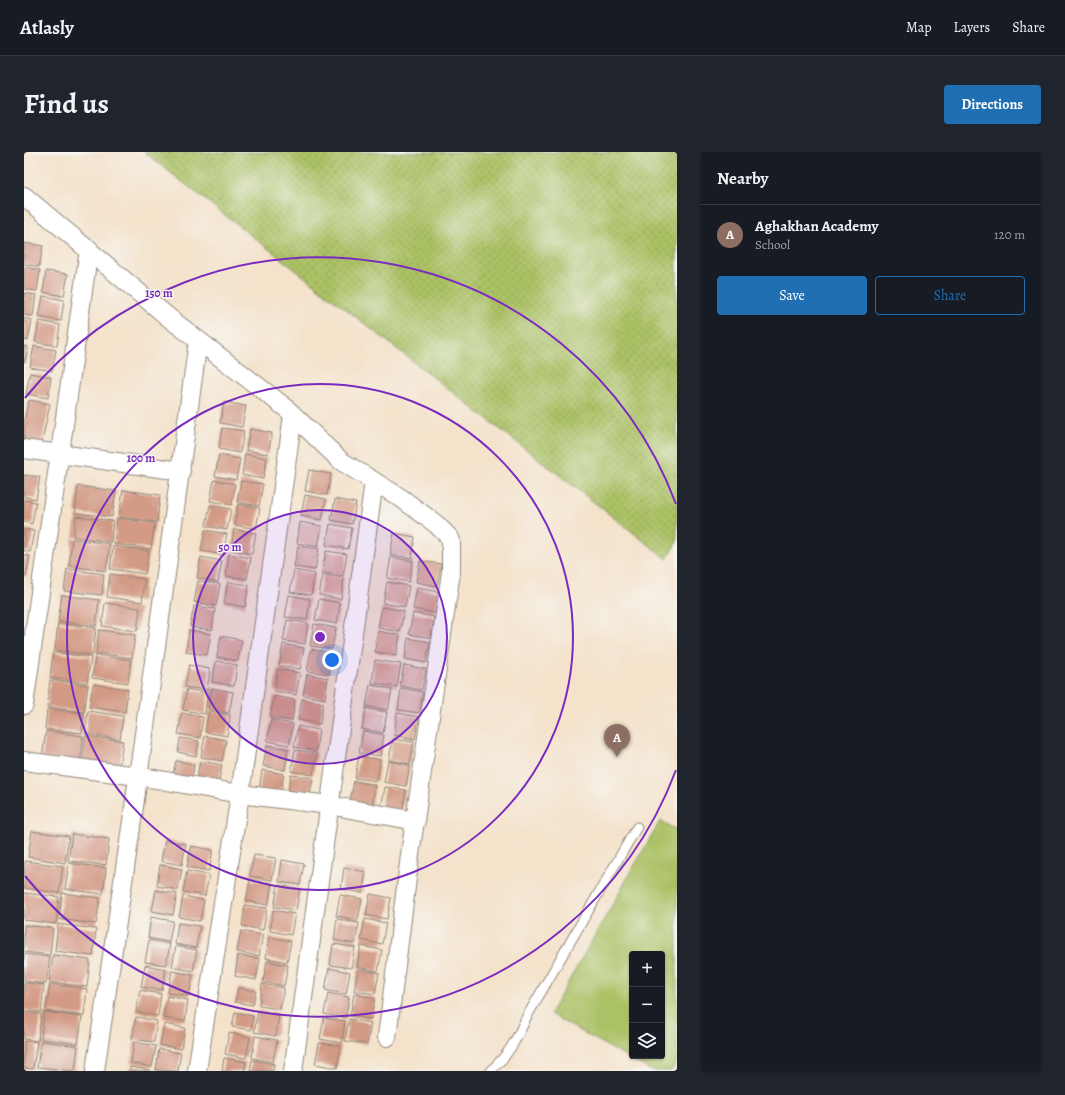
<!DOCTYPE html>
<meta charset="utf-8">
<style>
:root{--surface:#171b24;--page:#20242c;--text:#f1f3f6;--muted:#9ea1a6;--line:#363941;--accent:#1f6fb2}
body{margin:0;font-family:Alegreya,serif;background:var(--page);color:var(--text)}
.controls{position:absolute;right:12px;bottom:12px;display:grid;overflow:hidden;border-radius:4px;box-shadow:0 1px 3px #0004}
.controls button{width:36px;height:36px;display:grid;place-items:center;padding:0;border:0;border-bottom:1px solid var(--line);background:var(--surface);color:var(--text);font:20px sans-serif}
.you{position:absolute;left:308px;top:508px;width:14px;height:14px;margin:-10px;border:3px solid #fff;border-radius:50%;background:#1a73e8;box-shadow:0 0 0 6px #1a73e833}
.badge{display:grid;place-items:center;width:26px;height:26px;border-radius:50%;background:var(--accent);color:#fff;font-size:13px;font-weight:700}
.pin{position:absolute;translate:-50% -33px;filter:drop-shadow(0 1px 2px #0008)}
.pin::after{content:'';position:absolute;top:21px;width:14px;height:12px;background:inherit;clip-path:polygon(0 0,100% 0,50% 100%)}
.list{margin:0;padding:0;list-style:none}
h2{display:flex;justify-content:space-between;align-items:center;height:52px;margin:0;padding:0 16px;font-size:17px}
h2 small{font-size:13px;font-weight:400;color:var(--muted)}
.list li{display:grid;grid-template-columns:26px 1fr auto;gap:12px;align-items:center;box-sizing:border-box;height:60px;padding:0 16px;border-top:1px solid var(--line)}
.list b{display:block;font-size:15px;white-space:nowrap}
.list p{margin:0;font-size:13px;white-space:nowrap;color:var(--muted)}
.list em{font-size:13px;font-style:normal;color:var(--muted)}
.actions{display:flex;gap:8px;padding:12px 16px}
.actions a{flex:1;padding:9px 0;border:1px solid var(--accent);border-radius:4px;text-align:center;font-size:14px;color:var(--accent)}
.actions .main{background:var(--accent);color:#fff}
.icon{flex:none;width:22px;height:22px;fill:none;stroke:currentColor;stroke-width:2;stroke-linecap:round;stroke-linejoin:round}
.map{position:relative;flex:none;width:653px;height:919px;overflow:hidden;border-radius:4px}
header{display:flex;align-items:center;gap:24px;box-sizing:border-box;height:56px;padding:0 20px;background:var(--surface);border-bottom:1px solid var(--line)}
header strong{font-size:19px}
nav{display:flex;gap:22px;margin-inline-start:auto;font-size:14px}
.intro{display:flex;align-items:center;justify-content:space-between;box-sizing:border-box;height:96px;padding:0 24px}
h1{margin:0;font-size:28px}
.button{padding:10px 18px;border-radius:4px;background:var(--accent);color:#fff;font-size:14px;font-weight:700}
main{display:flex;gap:24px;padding:0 24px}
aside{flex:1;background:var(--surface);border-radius:4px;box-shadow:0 1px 3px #0004}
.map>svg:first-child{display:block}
</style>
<header>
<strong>Atlasly</strong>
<nav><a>Map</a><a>Layers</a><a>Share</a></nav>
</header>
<div class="intro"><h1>Find us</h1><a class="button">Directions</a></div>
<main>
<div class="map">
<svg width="653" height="919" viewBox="0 0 653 919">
<defs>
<pattern id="grass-dots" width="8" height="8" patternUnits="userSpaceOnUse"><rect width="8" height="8" fill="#abc165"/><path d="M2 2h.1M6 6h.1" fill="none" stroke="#8b9d53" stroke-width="1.8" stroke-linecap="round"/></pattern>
</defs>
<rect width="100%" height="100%" fill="#f6f6f2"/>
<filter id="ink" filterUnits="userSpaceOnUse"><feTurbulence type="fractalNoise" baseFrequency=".025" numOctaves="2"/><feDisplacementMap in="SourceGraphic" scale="8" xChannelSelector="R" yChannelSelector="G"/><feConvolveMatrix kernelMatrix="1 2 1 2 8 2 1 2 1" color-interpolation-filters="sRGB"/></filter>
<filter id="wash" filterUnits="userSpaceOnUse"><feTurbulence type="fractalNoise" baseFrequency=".012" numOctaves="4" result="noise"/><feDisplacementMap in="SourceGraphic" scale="16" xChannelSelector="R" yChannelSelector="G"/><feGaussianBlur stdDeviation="0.9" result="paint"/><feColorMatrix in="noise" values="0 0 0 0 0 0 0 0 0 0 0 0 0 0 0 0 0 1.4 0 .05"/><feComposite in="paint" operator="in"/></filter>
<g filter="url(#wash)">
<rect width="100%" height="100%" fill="#f4e2ca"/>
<path fill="url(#grass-dots)" stroke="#6b7648" d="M120,0H653V390L643,407Z"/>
<path fill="#abc165" stroke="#6b7648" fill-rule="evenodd" d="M636,669L653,678V908L647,919H628L526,862ZM608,802H638V904H608Z"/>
<g id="blocks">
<path fill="#d39a85" d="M0,91L19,94L15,115L0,112Z
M0,115L16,118L13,139L0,137Z
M22,119L44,122L40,144L19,140Z
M0,141L12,143L9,164L0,163Z
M19,144L40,148L37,169L15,165Z
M0,166L8,168L4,189L0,188Z
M15,169L36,173L33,194L11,190Z
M0,194L4,195L1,210H0Z
M10,194L32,198L28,219L6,215Z
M6,221L27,225L24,246L2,242Z
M5,248L26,252L17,294L0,291V269Z
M200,250L222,254L218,275L196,271Z
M198,276L220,279L216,301L195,297Z
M226,277L248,281L244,302L222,298Z
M221,302L243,306L239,327L218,323Z
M195,303L216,307L212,328L191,324Z
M285,318L307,322L303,343L281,339Z
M0,323L16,325L12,347L0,345Z
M190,328L211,332L208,353L186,349Z
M217,329L239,332L235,354L213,350Z
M54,334L92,339L88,365L51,361Z
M99,338L136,343L133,370L95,365Z
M281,343L302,347L298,368L277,364Z
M311,347L332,351L328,372L307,368Z
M0,348L12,350L8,372L0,370Z
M214,352L236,356L232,377L211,373Z
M186,353L207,357L203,378L182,374Z
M52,364L89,369L87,390L49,385Z
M93,366L131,371L127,397L90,392Z
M276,370L298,374L294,395L273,391Z
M306,372L328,376L324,397L302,393Z
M0,377L10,379L6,400L0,399Z
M210,377L232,381L228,402L207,398Z
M181,378L203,382L199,403L177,399Z
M370,381L391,385L388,406L366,403Z
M48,387L86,392L82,419L45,414Z
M89,394L125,399L121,422L86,417Z
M274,394L295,397L291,418L270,415Z
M302,399L323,402L319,424L298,420Z
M205,402L227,406L223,427L202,424Z
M0,403L6,404L2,425L0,424Z
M177,405L198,409L194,430L173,426Z
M367,405L389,409L385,430L363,426Z
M396,409L417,412L413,434L392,430Z
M43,417L80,422L78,443L40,439Z
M270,418L291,422L287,443L266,440Z
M86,422L121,427L118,450L83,445Z
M299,422L320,426L317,447L295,443Z
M174,429L196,432L192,454L170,450Z
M204,430L225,433L221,455L200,451Z
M363,430L385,434L381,455L359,451Z
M393,436L415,440L411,461L389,457Z
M38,443L75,448L72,474L34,469Z
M265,443L286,447L283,468L261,465Z
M295,447L316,451L313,472L291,468Z
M81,451L116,456L113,479L78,474Z
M170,454L191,457L188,478L166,475Z
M358,455L380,459L376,480L354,476Z
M389,461L410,465L407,486L385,482Z
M263,468L284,471L281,492L259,489Z
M34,471L72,476L69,503L31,498Z
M290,472L312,476L308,497L286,494Z
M75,478L111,483L108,506L72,501Z
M165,478L187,482L183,503L162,500Z
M354,479L376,483L372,504L351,500Z
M197,484L218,488L214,509L193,505Z
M384,486L406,490L402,511L381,507Z
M259,492L280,496L276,517L255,514Z
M287,497L308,501L305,522L283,519Z
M29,500L67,505L63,531L26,526Z
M72,503L107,508L104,531L68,526Z
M351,508L377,512L373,535L348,531Z
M192,509L213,513L210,534L188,530Z
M165,513L186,517L183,538L161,535Z
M380,513L402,517L398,538L376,534Z
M254,517L276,521L272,543L250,539Z
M283,522L304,526L301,547L279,543Z
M26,528L64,533L60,560L23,555Z
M69,532L104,537L101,560L65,555Z
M346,533L368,537L364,558L342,554Z
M188,536L209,540L205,561L184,557Z
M377,536L399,540L395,561L374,558Z
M163,537L184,541L181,562L159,558Z
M250,544L271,548L268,569L246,566Z
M278,547L299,551L296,572L274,568Z
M342,556L363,560L359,581L338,577Z
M23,557L60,561L58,581L21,577Z
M64,559L99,564L96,587L61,582Z
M185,559L206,563L203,584L181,580Z
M158,561L179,565L176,586L154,582Z
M373,561L395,565L391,587L370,583Z
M247,568L269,572L265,593L243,589Z
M274,574L295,578L292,599L270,595Z
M22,579L59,584L56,611L18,606Z
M339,579L360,583L357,604L335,601Z
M61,584L99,589L95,616L58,611Z
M181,584L202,588L198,609L177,605Z
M156,586L175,589L172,604L154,600Z
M369,587L390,590L386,612L365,608Z
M243,593L264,597L261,618L239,614Z
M271,598L293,601L289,623L267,619Z
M335,604L356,608L353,629L331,626Z
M152,609L170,612L168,627L149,623Z
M176,609L198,613L194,634L172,630Z
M364,609L386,613L382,634L360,630Z
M238,618L260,622L256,643L235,639Z
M267,623L289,626L285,647L263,644Z
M330,629L351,633L348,654L326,651Z
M361,635L382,638L378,660L357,656Z
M8,679L45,684L41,711L4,705Z
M48,682L85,687L82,713L44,709Z
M141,688L162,692L158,713L137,709Z
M167,694L189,698L185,719L163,715Z
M230,703L252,706L248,728L226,724Z
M258,708L280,712L276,733L255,730Z
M1,709L39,714L35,741L0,736Z
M45,711L82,716L79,742L41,737Z
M136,713L158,717L154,738L133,734Z
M320,716L342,720L338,741L317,737Z
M163,719L185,723L181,744L159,740Z
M226,728L248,731L244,753L222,749Z
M254,733L276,737L272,758L250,755Z
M132,738L153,742L149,763L128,759Z
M0,741L35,745L32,772L0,768Z
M38,741L76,746L72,772L35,767Z
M346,742L367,746L363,767L342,763Z
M316,743L338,747L334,768L312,764Z
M159,744L180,748L176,769L155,765Z
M221,753L243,756L239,778L218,774Z
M249,758L271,762L267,783L246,779Z
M127,765L149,769L145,790L124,786Z
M313,767L335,771L331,792L310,788Z
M341,767L362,771L358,792L337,788Z
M154,771L176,774L172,796L151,792Z
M34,772L72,777L69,804L31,799Z
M0,773L29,776L26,803L0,800Z
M217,779L239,783L235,804L213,800Z
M245,785L267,789L263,810L242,806Z
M125,788L146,792L142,813L121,810Z
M309,792L331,795L327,816L306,813Z
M152,794L173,798L169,819L148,815Z
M337,794L358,798L354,819L333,815Z
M0,802L26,805L22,832L0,829Z
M29,803L66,808L63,835L25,830Z
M214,803L236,807L232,828L211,824Z
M243,809L264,813L260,834L239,830Z
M121,813L142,817L138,838L117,835Z
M305,816L326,820L322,842L301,838Z
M334,817L355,821L351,842L330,839Z
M148,819L169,823L165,844L144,841Z
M0,831L20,833L17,860L0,858Z
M26,832L63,837L60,864L22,859Z
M238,832L260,836L256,857L235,854Z
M214,836L232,839L229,853L211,850Z
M116,838L137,842L134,864L112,860Z
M304,841L325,845L322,866L300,862Z
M330,842L351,846L347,867L326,864Z
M143,844L164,848L161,869L139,866Z
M234,859L255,862L252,884L230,880Z
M0,860L17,862L14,889L0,887Z
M20,860L58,865L54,892L17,887Z
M211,860L229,864L227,878L208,875Z
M112,865L133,869L130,890L108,887Z
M300,866L321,869L318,891L296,887Z
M325,867L347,871L343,892L321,889Z
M140,872L161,876L157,897L136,893Z
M205,881L226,885L222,906L201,902Z
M231,884L253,888L249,910L228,906Z
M0,889L13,890L9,917L0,916Z
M17,889L54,894L51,919L13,915Z
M110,890L132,894L128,915L107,911Z
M295,891L317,894L313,916L291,912Z
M135,897L157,901L154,919L132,918Z
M200,906L222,910L220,919H198Z
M228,908L250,912L249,919H226Z
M106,915L126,918V919H106Z"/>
</g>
</g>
<g filter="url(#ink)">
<use href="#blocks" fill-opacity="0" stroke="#90867a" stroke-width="1"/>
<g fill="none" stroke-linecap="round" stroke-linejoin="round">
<defs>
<path id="service" d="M466,919C484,904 493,887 502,866L613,675"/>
<path id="minor" d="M0,44L144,165L262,256L317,309L377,346L412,372L426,386L427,390V420L386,703L363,885
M0,297L157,319
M0,553L65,97
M0,609L114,624L216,642L305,653L392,669
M71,919L109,662L174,189
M173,919L216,642L269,263
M269,919L350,329"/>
</defs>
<use href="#service" stroke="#90867a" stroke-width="11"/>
<use href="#minor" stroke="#90867a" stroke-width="20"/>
<use href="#service" stroke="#fff" stroke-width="9"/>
<use href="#minor" stroke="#fff" stroke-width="18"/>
</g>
</g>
<circle cx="296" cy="485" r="127" fill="#7b2cbf" fill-opacity=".12"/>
<g fill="none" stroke="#7b2cbf" stroke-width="2">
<circle cx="296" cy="485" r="127"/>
<circle cx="296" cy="485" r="253"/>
<path d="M652 618A380 380 0 0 1 1 724M1 246A380 380 0 0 1 652 352"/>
</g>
<circle cx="296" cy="485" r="6" fill="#7b2cbf" stroke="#f6f6f2" stroke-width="2"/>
<g font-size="12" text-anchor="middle" font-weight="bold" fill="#7b2cbf" stroke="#f6f6f2" stroke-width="3" stroke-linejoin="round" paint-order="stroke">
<text x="135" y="145">150 m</text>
<text x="117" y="310">100 m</text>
<text x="206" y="399">50 m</text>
</g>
</svg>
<div class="controls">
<button>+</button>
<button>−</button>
<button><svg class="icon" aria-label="layers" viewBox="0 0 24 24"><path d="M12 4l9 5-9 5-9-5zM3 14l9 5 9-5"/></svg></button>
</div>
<div class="you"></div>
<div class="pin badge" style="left:593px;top:605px;background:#8d6e63">A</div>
</div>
<aside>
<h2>Nearby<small></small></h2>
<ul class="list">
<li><span class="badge" style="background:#8d6e63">A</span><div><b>Aghakhan Academy</b><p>School</p></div><em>120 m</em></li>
</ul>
<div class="actions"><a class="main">Save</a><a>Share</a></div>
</aside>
</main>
